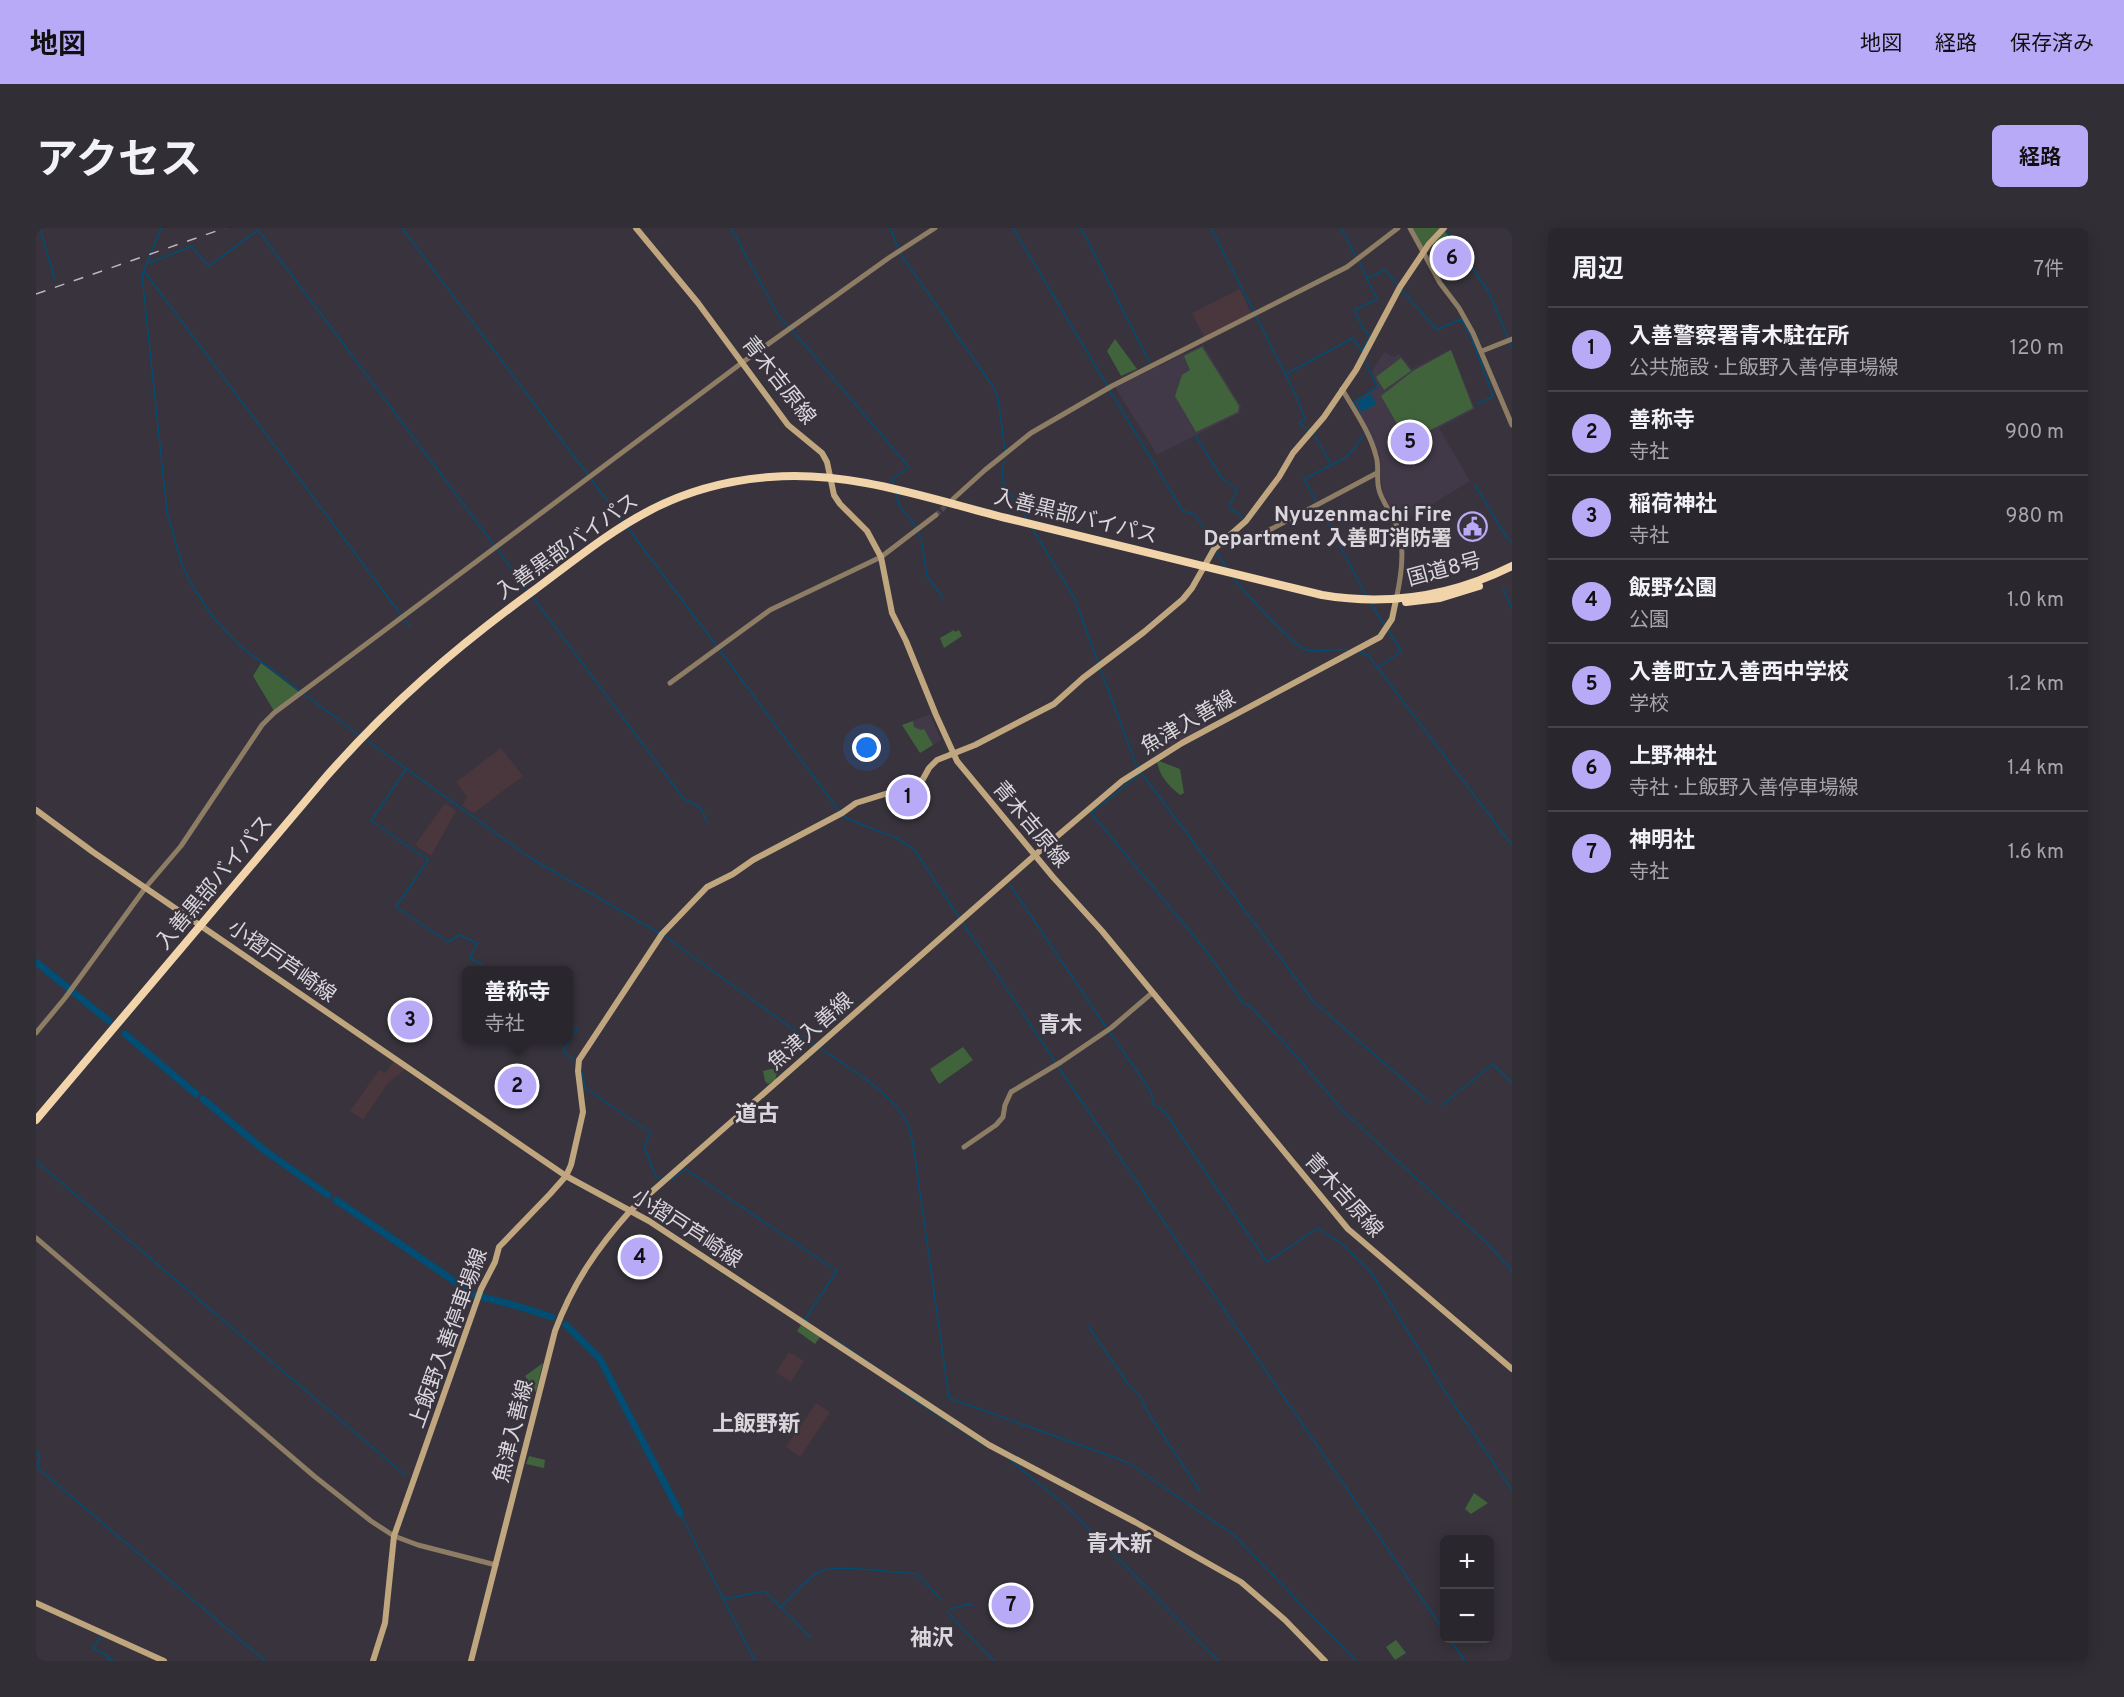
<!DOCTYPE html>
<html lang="ja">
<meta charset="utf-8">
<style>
:root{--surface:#2a262d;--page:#322e35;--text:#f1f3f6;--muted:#a5a5aa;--line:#464349;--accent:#b9aaf7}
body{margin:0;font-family:Overpass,"Noto Sans JP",sans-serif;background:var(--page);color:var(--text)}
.controls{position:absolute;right:18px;bottom:18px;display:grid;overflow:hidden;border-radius:9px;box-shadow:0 3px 15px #0003}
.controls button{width:54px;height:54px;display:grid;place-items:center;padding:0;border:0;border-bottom:2px solid var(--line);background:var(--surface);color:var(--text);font:30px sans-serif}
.you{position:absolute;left:831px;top:520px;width:21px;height:21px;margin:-15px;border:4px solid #fff;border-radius:50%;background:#1a73e8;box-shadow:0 0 0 9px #1a73e833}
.badge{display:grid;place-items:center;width:39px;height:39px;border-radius:50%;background:var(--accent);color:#111;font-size:20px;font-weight:700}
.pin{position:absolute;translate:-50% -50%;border:3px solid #fff;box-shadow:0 2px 6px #0006}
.popup{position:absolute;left:426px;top:738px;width:111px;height:78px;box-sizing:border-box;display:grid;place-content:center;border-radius:9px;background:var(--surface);filter:drop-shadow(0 2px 4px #0005);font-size:20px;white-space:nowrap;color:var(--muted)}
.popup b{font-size:22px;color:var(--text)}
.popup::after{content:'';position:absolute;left:50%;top:100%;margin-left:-12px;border:12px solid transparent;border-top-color:var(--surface)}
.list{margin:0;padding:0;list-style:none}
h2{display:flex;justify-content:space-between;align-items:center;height:78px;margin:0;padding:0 24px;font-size:26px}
h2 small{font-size:20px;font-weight:400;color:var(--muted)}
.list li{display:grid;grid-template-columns:39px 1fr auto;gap:18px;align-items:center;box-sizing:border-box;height:84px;padding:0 24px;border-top:2px solid var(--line)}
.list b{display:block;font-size:22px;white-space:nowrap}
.list p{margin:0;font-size:20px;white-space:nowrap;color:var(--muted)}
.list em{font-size:20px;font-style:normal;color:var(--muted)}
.map{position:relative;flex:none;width:1476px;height:1433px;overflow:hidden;border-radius:9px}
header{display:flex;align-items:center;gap:36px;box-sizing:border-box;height:84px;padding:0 30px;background:var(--accent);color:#111}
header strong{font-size:28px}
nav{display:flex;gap:33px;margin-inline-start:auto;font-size:21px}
.intro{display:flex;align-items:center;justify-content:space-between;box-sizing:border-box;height:144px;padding:0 36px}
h1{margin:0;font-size:42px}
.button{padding:15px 27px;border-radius:9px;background:var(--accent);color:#111;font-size:21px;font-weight:700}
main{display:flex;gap:36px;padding:0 36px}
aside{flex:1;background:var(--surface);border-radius:9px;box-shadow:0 3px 15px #0003}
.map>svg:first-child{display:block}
</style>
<header>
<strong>地図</strong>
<nav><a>地図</a><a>経路</a><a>保存済み</a></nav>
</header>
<div class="intro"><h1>アクセス</h1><a class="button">経路</a></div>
<main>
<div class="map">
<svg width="1476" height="1433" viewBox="0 0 1476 1433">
<rect width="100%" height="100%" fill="#38333c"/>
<path fill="#423948" d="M1167,117L1205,178L1204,185L1121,227L1079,159Z
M1415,121L1439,181L1403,200L1434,253L1385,283L1362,294L1346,262L1344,228L1317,174L1342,159L1336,143L1348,124L1358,129L1363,126L1376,141Z
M1159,481L1171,497L1119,527L1109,512L1134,494Z
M894,486L905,512L884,525L866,497Z"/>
<path fill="#4a363d" d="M1204,61L1215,85L1168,109L1156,85Z
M465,520L487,548L438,585L426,578L431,569L420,554Z
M409,575L420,583L395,628L379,617Z
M358,833L370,841L352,855L327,892L314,883L343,842L349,845Z
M753,1124L768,1133L755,1154L740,1144Z
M780,1175L794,1184L764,1229L750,1219Z"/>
<path fill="#40633c" d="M1377,0H1405L1389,19H1386Z
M1408,2L1430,32L1411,44L1395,16Z
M1079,111L1101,141L1085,148L1071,123Z
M1166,119L1203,178L1202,184L1160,204L1139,168L1146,147L1154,142L1148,128Z
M1415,122L1437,180L1381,209L1368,208L1345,168L1377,143Z
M1365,130L1375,143L1348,162L1340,149Z
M918,402L919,404L923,402L926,408L908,420L904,410Z
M225,435L263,464L238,483L217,448Z
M877,493L878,499L885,502L888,501L897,517L884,525L866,497Z
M1123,533L1144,541L1148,565L1144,567C1133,558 1124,549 1121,534Z
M927,819L937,832L903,856L894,841Z
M735,841L742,842L739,852L732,856L729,853L727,843Z
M597,1009L625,1025L609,1049L582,1032Z
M765,1097L784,1109L779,1116L761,1103Z
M507,1135L500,1164L489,1148Z
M493,1228L509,1232L508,1240L490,1236Z
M1438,1265L1452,1275L1435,1286L1429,1281Z
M1360,1412L1370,1425L1359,1432L1350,1419Z"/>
<path fill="#024d73" d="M1335,166L1340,176L1326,184L1321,174Z"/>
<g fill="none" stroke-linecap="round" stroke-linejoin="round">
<path stroke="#024d73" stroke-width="1.5" d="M4,0L19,52
M125,0L106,47L131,284L146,337L154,354L176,388L204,418L323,507
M366,0L552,247
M695,0L742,87L753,99
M854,0L862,20
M977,0L1072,159
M1045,0L1114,135
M1175,0L1255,157L1269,190L1263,195L1274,203
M1305,0L1320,29
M1409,2L1453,64L1476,120
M864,25L958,160L962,171L969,223
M1323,33L1331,50L1349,42L1362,57
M111,36L156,18L165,30L173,38L222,2L491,361
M108,43L366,388
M1365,61L1401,102L1425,91L1436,111L1456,165V169L1441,176
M756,102L873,239L856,251L857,256
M1250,146L1317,110L1326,123L1334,108L1327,100L1318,82L1341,71L1331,51
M1074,163L1147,283L1159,286L1178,319
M1324,187L1318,174L1341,159L1328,130
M1278,206L1295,236
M1328,207L1311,229L1268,251L1331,369
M1160,208L1185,249L1201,262L1193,279L1207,290
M968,231L966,248L967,254L991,291
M555,251L588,295
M1439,257L1471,310L1476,314
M860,264L863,277L879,297L885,310L891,348L907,370
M591,299L680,417
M996,300L1039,371L1062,435
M1180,323L1190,339
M1196,348C1207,362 1256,417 1270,422C1284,425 1299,420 1313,422
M1467,360L1476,381
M496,368L648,571L664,579L672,595
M1335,375L1348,397
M369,392L374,398
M683,421L803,583
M1324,424L1332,427L1476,617
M1064,440L1101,539
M1342,440L1365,423L1353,403
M329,511L493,629L623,705
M370,541L335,593L392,632L360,679L412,714L423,707L441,715L434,730L454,742
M1104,543L1277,773L1394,875
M1104,546L1055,585L1168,720L1207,775L1215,779L1264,832L1307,883L1451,1015L1476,1043
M806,587C830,602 859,604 880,624L924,691
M974,657L1070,799
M927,695L1042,868L1408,1403
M627,707L779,817
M532,795L541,801L527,823L540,834
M1073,803L1110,856L1115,864L1118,877L1128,883L1231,1034L1282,1000L1307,1017L1335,1044L1407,1160L1476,1262
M783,819C810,839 856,863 871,895C875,903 876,913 878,922L913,1170L1091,1234L1106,1244L1199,1308L1320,1433
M545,840L549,860L615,905L608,918L620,949L628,951
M1406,877L1457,836L1476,855
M0,933L369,1247
M632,951L636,952L649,941L801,1043L769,1091L772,1094
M1052,1098L1092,1156C1100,1162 1107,1169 1109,1180L1164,1263
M801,1113L864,1156
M865,1163L947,1216
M0,1224L4,1228L1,1238L3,1241L229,1433
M974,1232L1029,1277L1183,1433
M644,1285L719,1433
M688,1371L729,1363L775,1410
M745,1379C756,1369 771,1350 783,1344C798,1335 861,1345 881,1346L906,1372
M915,1381L933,1376L937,1378
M911,1384L958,1433
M65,1408L57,1420L73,1428L71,1430L77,1433
M1413,1410L1429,1433"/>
<path stroke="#024d73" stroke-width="7" d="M0,734L31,759
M38,765L73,793
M89,806L160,866
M167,871L228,922L292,967
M300,972L437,1066
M446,1069L478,1077L516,1089
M530,1097L564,1131L644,1285"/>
<path stroke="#504b54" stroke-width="5" stroke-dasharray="5 2.5" stroke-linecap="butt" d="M900,287L914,274"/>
<path stroke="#8e7d65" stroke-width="5" d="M1374,0L1404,55L1423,80L1437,105L1476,197
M1446,123L1476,111
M1306,161C1318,182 1334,204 1340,228C1344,239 1339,253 1344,265C1348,276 1356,286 1361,298C1370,319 1365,350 1360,372
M917,271L949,242L995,205L1076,158L1311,39L1362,0
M1226,306L1341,245
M634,455L734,382L845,329L900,287
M0,805L29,770L110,659L145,618L226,497L238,485L707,134L854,29L899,0
M928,919L960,897L967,889L969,877L975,864L1025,834L1075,800L1116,765
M0,1010L278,1248L335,1293L358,1308L382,1317L460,1337"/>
<path stroke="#c0a67e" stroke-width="6" d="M600,0L662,75L752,197L786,225L791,234L798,267L804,276L831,303L845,329L856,385L870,413L900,487L921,533L1017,649L1066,703L1312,1001L1476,1141
M0,582L57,624L530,948L613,993L953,1217L1099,1294L1205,1354L1249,1392L1289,1433
M0,1375L128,1433
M337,1433L349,1395L358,1308L445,1061L459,1034L463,1019L514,966L530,948L535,937L547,884L542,843L543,832L626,706L671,659L697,646L717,632L806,585L820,575L878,557L887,551L893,540L901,532L939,517L1018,476L1047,450L1108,404L1147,371L1156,360L1178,321L1210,293L1243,249L1257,225L1288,189L1320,142L1364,59L1393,16L1408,0
M435,1433L519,1103C537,1055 561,1020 595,982L999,627L1086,553L1146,515L1344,409L1356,391L1360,372"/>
<path stroke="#f1d4a9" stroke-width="8" d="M1370,374L1404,370L1443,358
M0,892L289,550C353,477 419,420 497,363C577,303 629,257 734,249C814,242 894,271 970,290C1076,316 1181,342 1286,367C1352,378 1416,368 1476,338"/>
<path stroke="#bcb8bf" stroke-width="1.5" stroke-dasharray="10 10" stroke-linecap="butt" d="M0,66L189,0"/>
</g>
<defs>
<symbol id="civic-ring" viewBox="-11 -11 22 22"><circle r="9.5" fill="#38333c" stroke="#b9aaf7" stroke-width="1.5"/><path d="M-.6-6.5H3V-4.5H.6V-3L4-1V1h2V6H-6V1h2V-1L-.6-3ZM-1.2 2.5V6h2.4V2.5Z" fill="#b9aaf7"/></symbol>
</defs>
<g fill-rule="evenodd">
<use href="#civic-ring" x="1420" y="282" width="33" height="33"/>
</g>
<g text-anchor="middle" stroke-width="5" stroke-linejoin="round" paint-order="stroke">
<g font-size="21" fill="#d9d6dc" stroke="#38333c">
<text transform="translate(743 152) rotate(52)" y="7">青木吉原線</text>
<text transform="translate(1040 288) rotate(14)" y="7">入善黒部バイパス</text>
<text transform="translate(531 318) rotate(-35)" y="7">入善黒部バイパス</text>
<text transform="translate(1408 341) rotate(-15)" y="7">国道8号</text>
<text transform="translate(1152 494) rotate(-30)" y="7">魚津入善線</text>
<text transform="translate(995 596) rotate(50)" y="7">青木吉原線</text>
<text transform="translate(178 654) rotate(-50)" y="7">入善黒部バイパス</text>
<text transform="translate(246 733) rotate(35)" y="7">小摺戸芦崎線</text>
<text transform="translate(774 803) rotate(-41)" y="7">魚津入善線</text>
<text transform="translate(1308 967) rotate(48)" y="7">青木吉原線</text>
<text transform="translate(651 1000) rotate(33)" y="7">小摺戸芦崎線</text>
<text transform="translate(412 1110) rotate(-70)" y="7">上飯野入善停車場線</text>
<text transform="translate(477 1203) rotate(-76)" y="7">魚津入善線</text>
</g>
<g font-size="21" font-weight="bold" fill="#d9d6dc" stroke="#38333c" text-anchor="end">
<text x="1416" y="293">Nyuzenmachi Fire<tspan x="1416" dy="24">Department 入善町消防署</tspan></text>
</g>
<g font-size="22" font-weight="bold" fill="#d9d6dc" stroke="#38333c">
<text x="1024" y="804">青木</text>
<text x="721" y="893">道古</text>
<text x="720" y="1203">上飯野新</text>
<text x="1083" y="1323">青木新</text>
<text x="896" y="1417">袖沢</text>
</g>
</g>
</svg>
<div class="controls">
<button>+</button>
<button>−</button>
</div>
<div class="you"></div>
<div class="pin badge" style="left:872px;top:569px">1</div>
<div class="pin badge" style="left:481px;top:858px">2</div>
<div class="popup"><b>善称寺</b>寺社</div>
<div class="pin badge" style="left:374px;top:792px">3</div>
<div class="pin badge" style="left:604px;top:1029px">4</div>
<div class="pin badge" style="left:1374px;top:214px">5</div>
<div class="pin badge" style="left:1416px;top:30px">6</div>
<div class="pin badge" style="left:975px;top:1377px">7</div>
</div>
<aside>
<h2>周辺<small>7件</small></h2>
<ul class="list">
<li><span class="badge">1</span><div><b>入善警察署青木駐在所</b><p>公共施設 · 上飯野入善停車場線</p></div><em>120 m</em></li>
<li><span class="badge">2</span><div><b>善称寺</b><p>寺社</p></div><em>900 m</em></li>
<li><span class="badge">3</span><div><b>稲荷神社</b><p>寺社</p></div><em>980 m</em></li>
<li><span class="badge">4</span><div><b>飯野公園</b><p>公園</p></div><em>1.0 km</em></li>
<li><span class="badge">5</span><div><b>入善町立入善西中学校</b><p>学校</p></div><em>1.2 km</em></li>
<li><span class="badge">6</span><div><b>上野神社</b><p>寺社 · 上飯野入善停車場線</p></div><em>1.4 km</em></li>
<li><span class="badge">7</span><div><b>神明社</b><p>寺社</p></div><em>1.6 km</em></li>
</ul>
</aside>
</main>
